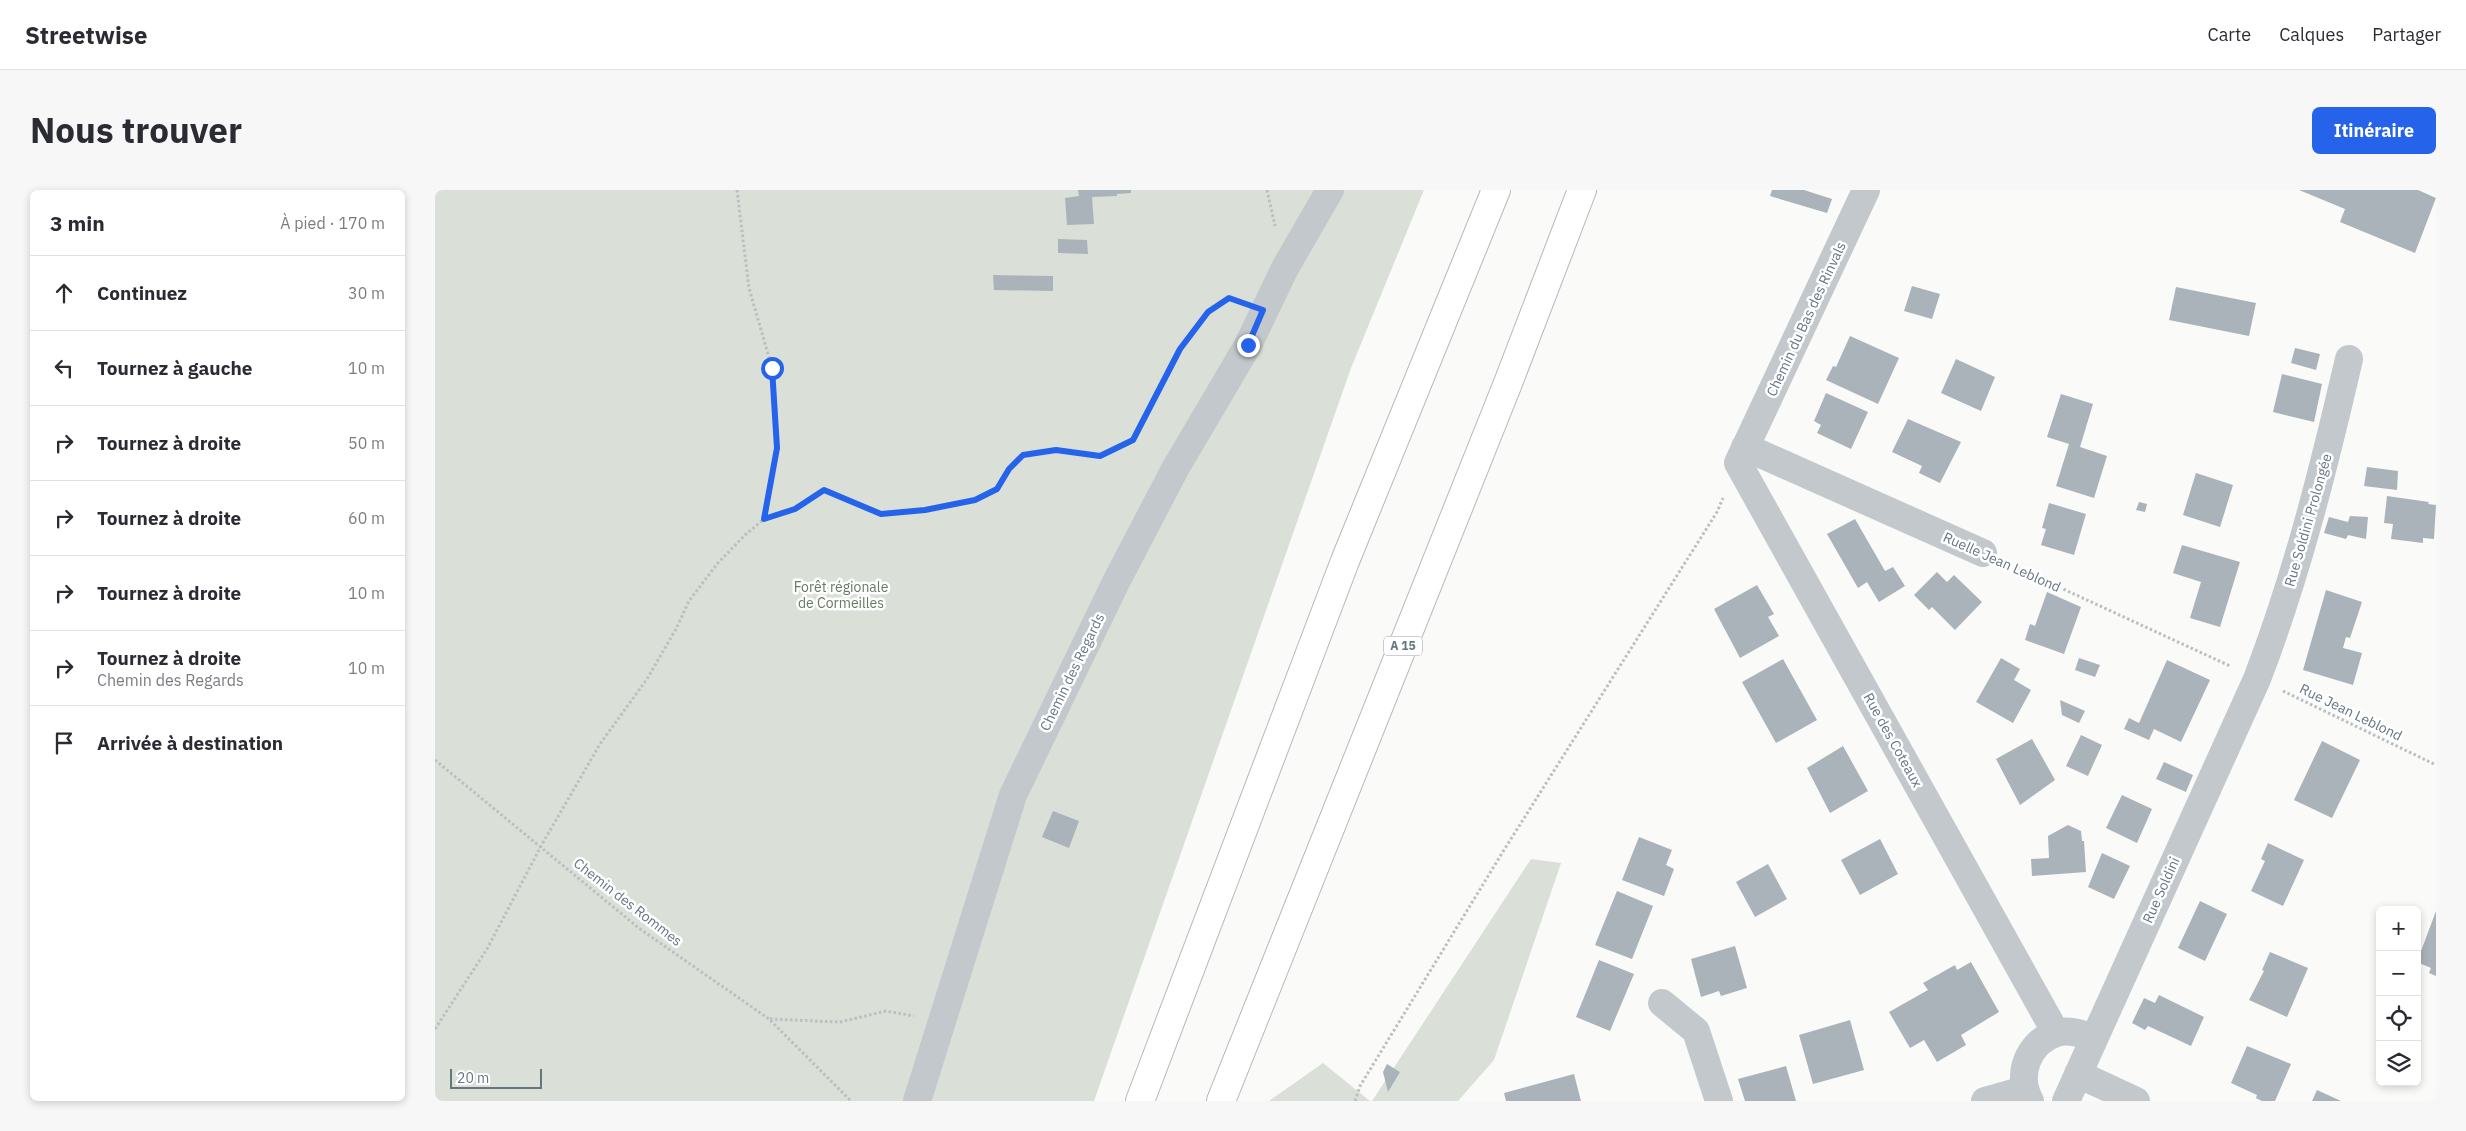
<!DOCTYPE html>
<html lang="fr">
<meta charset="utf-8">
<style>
:root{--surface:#fff;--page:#f7f7f7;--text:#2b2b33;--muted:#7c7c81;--line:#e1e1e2;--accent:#2563eb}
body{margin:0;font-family:"IBM Plex Sans",sans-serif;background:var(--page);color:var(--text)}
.controls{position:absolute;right:15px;bottom:15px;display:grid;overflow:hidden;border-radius:8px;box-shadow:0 2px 8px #0003}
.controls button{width:45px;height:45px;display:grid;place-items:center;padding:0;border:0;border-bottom:1px solid var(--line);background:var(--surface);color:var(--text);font:25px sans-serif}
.scale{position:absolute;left:15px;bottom:12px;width:92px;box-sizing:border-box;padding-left:5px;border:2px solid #657683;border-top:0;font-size:14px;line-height:18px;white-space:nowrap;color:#657683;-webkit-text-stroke:4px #fff;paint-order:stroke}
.stop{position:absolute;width:15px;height:15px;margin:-11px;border:4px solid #2563eb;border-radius:50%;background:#fff}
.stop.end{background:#2563eb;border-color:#fff;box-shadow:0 1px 5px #0008}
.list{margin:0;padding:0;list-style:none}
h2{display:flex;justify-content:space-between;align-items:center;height:65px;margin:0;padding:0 20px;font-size:21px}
h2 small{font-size:16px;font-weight:400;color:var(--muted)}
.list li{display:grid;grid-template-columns:32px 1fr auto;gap:15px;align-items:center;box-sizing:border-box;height:75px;padding:0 20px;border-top:1px solid var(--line)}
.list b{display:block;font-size:19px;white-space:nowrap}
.list p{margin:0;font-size:16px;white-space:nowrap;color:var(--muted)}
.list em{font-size:16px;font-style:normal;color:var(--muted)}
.icon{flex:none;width:28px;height:28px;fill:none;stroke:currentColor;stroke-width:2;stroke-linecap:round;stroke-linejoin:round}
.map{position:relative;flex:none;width:2001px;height:911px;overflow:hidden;border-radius:8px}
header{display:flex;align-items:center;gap:30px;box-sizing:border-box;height:70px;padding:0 25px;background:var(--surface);border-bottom:1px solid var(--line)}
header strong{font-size:24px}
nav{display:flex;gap:28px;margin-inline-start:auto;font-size:18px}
.intro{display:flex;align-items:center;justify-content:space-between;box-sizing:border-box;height:120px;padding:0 30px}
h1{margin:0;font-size:35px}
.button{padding:12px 22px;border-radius:8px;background:var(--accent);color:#fff;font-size:18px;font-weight:700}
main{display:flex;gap:30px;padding:0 30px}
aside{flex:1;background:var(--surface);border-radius:8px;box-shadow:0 2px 8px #0003}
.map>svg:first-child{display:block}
</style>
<header>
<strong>Streetwise</strong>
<nav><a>Carte</a><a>Calques</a><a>Partager</a></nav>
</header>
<div class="intro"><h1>Nous trouver</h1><a class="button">Itinéraire</a></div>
<main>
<aside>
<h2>3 min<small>À pied · 170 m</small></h2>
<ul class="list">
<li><svg class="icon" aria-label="ahead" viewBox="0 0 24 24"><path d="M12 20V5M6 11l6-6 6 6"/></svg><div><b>Continuez</b></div><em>30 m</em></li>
<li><svg class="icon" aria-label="left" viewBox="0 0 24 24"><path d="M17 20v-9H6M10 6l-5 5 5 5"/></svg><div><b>Tournez à gauche</b></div><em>10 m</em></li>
<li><svg class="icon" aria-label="right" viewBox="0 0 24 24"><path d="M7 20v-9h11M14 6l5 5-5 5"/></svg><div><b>Tournez à droite</b></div><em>50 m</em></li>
<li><svg class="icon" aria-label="right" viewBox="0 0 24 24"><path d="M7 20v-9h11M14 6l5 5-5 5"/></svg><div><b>Tournez à droite</b></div><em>60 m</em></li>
<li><svg class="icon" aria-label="right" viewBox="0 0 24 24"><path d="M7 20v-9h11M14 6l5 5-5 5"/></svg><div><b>Tournez à droite</b></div><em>10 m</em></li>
<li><svg class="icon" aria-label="right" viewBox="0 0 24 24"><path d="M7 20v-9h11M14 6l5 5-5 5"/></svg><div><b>Tournez à droite</b><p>Chemin des Regards</p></div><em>10 m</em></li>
<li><svg class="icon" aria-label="arrive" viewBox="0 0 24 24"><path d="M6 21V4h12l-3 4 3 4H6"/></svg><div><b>Arrivée à destination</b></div></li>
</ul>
</aside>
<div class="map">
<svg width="2001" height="911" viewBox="0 0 2001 911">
<rect width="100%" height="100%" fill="#fafaf8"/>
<path fill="#dadfd7" d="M0,0H989L916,178L659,911H0Z
M1096,669L1126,673L1059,870L1023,911H937Z
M888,873L935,911H834Z"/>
<path fill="#aab3b9" d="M643,0H696V3L682,4V6L657,7L659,34L632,35L630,8L644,6Z
M1337,0H1369L1397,9L1392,23L1335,6Z
M1864,0H1983L2001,8L1980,63L1905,32L1910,19Z
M623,49L652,50L653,64L623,63Z
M558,85L618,86V101L559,100Z
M1477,96L1505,104L1497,129L1469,121Z
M1741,97L1821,113L1814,146L1734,130Z
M1415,146L1464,168L1443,214L1391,190L1398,176L1401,177Z
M1860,158L1885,164L1881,180L1856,173Z
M1521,169L1560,187L1546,221L1506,203Z
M1847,184L1887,194L1879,232L1838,222Z
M1391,203L1433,222L1416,259L1382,243L1386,235L1379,231Z
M1626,204L1658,214L1645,257L1672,266L1659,308L1621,296L1634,254L1612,247Z
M1473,229L1526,252L1505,293L1484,283L1487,276L1457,262Z
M1932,277L1963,281L1962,300L1929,296Z
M1761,283L1798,295L1785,337L1748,325Z
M1952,306L1994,312L1993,314L2001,315L1999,349L1988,348V353L1956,349L1958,334L1949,333Z
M1704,312L1712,314L1710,322L1701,320Z
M1614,313L1651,324L1639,365L1606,355L1611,339L1607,338Z
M1915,326L1933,327L1931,349L1913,345L1911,349L1889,343L1894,327L1913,332Z
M1420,329L1450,381L1458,377L1470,396L1444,412L1432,392L1423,398L1392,344Z
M1747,355L1805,372L1785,437L1755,428L1766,392L1738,383Z
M1502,382L1512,392L1519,385L1547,412L1520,440L1497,417L1494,420L1479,405Z
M1322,395L1339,424L1333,427L1344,446L1305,468L1279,419Z
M1891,400L1927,412L1915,448L1911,447L1908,458L1927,463L1918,495L1868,480Z
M1612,402L1646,417L1629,464L1590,450L1595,434L1600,436Z
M1566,468L1585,479L1579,490L1596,500L1578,533L1541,512Z
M1644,468L1665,475L1660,487L1640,480Z
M1348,469L1382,530L1341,553L1307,492Z
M1732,470L1775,490L1746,552L1719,539L1714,550L1689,539L1694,528L1704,533Z
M1625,510L1650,521L1644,533L1627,525Z
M1646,545L1667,555L1653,586L1631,576Z
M1597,549L1620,590L1585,615L1561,569Z
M1887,551L1925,570L1897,628L1859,610Z
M1408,556L1433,601L1395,623L1372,578Z
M1729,572L1758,585L1751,602L1721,589Z
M1687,605L1717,619L1702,653L1671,638Z
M618,621L644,631L634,658L607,647Z
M1633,635L1646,641L1647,651H1649L1651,682L1597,686L1596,669L1614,668L1613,646Z
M1204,647L1237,660L1231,675L1239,679L1229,706L1187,690Z
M1445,649L1463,684L1425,705L1406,670Z
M1833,653L1869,670L1848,716L1816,701L1830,671L1826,669Z
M1667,663L1695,676L1679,709L1653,697Z
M1333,674L1352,709L1320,727L1301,692Z
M1182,701L1218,716L1197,769L1160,755Z
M1765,711L1792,724L1770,771L1743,758Z
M2001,721V786L1994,783L1996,778L1982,772Z
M1300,756L1312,798L1286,806L1284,801L1266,807L1256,769Z
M1835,762L1873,778L1852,827L1814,810L1829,781L1827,780Z
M1164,770L1199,784L1175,841L1141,827Z
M1536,772L1564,822L1526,845L1531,855L1502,872L1489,850L1475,858L1454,822L1493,800L1488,793L1520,775L1522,780Z
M1724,805L1769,827L1756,856L1713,836L1710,840L1697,833L1709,808L1720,813Z
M1415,830L1429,880L1378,894L1364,845Z
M1812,856L1856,874L1840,911H1827L1821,908L1822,905L1796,893Z
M952,874L965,882L953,902L948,882Z
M1351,876L1361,911H1310L1303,889Z
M1139,884L1146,911H1071L1069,903Z
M1882,900L1906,911H1877Z"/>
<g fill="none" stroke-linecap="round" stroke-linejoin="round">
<defs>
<path id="motorway" d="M705,911L910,371L1061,0
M786,911L1073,193L1147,0"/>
</defs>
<use href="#motorway" stroke="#b4b9bd" stroke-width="30"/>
<path stroke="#bbbfc2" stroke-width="3" stroke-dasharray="2.5 2.5" stroke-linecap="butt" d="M302,0L314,98L337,178L342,258L329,329
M832,0L840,36
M1574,374L1795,476
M1848,501L2001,575
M0,570L205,739L334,829L416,911
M335,829L405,832L451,821L479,826
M0,839L52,759L106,656L165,554L212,489L241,439L254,411L282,374L310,345L329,329L360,319L389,300L445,324L490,320L540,309L562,299L574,279L588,265L621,260L665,266L698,250L745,159L773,122L794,108L803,111
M920,911L925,896L1069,660L1282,322L1288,308"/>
<path stroke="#c3c8cc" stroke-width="28" d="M1431,0L1303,273L1621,843
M1310,257L1548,363
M1227,813L1261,841L1284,911
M1643,884L1701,911
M482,911L578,605L681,392L740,279L813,155L850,78L895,0
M1550,911L1589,900
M1595,911C1581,886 1592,853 1621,843C1634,839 1647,844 1659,848
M1631,911L1822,489C1862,385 1889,277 1914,169"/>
<use href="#motorway" stroke="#fff" stroke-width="28"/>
</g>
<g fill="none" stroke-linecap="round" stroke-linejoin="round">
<path stroke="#2563eb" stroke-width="6" d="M337,178L342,258L329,329L360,319L389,300L446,324L490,320L540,310L562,299L574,279L588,265L621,260L665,266L698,250L745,159L773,122L794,108L828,120L813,155"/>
</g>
<g text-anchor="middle" stroke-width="5" stroke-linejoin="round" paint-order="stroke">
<rect fill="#fff" stroke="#939fa8" stroke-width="1" x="949" y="446.5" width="38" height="19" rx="4"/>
<g font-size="12" font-weight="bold" fill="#657683">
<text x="968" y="460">A 15</text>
</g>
<g font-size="14" fill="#657683" stroke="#fff">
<text transform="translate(1371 129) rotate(-65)" y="5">Chemin du Bas des Rinvals</text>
<text transform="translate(1873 330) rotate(-74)" y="5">Rue Soldini Prolongée</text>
<text transform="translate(1567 372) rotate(24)" y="5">Ruelle Jean Leblond</text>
<text transform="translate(637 482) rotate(-64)" y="5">Chemin des Regards</text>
<text transform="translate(1916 522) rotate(26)" y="5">Rue Jean Leblond</text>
<text transform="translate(1458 550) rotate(61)" y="5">Rue des Coteaux</text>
<text transform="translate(1726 700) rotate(-66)" y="5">Rue Soldini</text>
<text transform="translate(193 712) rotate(38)" y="5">Chemin des Rommes</text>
</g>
<g font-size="14" fill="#687a64" stroke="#fff">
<text x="406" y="402">Forêt régionale<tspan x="406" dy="16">de Cormeilles</tspan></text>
</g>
</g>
</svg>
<div class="controls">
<button>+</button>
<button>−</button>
<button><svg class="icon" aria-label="locate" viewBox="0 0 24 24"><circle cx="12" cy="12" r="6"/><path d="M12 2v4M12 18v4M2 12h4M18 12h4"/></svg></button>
<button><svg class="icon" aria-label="layers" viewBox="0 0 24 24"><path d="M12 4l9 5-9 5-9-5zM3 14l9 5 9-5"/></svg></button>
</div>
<div class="scale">20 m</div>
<div class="stop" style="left:337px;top:178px"></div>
<div class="stop end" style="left:813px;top:155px"></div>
</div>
</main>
